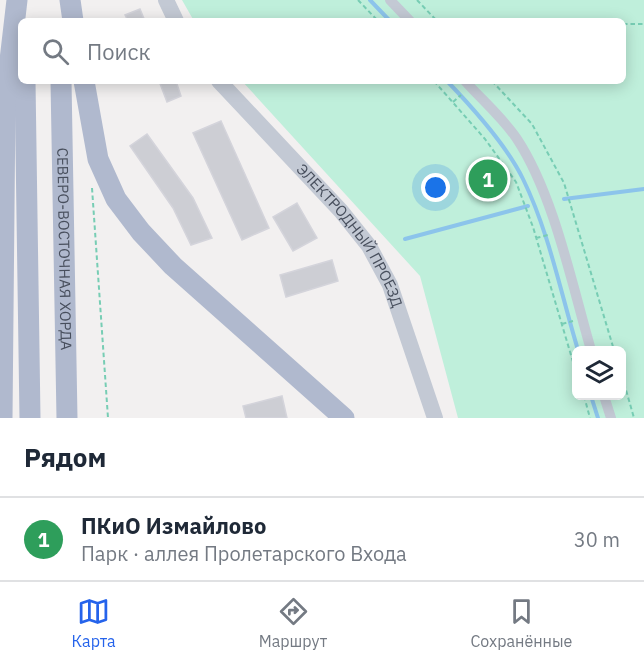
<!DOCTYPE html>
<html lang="ru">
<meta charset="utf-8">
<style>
:root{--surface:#fff;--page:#f6f6f7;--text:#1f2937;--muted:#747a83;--line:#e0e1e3;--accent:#2563eb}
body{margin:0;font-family:"IBM Plex Sans",sans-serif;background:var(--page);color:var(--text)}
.controls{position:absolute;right:18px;bottom:18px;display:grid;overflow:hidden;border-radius:9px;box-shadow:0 3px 15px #0003}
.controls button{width:54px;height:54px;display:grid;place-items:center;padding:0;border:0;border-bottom:2px solid var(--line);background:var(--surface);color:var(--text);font:30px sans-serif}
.you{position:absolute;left:436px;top:188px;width:21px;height:21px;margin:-15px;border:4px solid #fff;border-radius:50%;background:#1a73e8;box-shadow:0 0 0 9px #1a73e833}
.badge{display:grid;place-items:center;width:39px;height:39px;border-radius:50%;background:var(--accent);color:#fff;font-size:20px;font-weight:700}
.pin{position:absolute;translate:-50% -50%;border:3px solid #fff;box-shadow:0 2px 6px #0006}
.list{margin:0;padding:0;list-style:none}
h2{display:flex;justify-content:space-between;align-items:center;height:78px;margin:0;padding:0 24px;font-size:26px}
h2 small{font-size:20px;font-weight:400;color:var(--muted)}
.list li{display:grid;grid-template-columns:39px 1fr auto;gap:18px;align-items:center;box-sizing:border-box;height:84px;padding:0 24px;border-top:2px solid var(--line)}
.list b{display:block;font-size:22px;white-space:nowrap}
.list p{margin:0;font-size:20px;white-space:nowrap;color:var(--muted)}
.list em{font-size:20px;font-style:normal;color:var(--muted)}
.icon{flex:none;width:33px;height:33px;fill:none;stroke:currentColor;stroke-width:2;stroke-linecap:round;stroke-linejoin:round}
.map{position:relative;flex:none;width:644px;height:418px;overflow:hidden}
.search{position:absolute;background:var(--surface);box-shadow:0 3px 15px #0003;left:18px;right:18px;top:18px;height:66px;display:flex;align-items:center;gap:15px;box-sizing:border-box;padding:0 21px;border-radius:9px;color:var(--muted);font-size:22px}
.sheet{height:162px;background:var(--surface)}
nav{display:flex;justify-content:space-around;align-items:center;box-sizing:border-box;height:84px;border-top:2px solid var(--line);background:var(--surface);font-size:16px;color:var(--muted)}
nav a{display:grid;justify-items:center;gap:3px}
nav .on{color:var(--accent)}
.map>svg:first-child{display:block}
</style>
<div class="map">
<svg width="644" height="418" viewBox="0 0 644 418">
<rect width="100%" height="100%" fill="#f2f0f0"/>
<path fill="#bfefdb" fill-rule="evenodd" d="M182 0H644V418H458L420 276 242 81H623V21H194ZM576 350H622V396H576Z"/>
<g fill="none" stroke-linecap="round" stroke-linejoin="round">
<path stroke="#8cc4eb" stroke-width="4" d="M370 0 390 21
M447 81C472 107 508 148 523 179 549 232 561 294 578 350
M564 199 644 189
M405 239 528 206
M591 396 598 418"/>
</g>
<path fill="#cdced4" stroke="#d4d4db" stroke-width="1.5" d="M140 9 145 21H128L125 15Z
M159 81H176L181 96 167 102Z
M221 121 269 228 242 240 193 133Z
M147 134 193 198 212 238 191 245 173 208 130 146Z
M297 203 317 238 293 251 273 217Z
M332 260 338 281 286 297 280 275Z
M282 396 287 418H246L243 406Z"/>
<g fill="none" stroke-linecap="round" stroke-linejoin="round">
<path stroke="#77cdb4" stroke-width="2" stroke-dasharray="4.5 3" stroke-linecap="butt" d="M358 0 378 21
M417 0 437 21
M623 24H644
M434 81 485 139 516 182 533 227 576 372
M492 81 532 124 564 183 614 350
M453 102 461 95
M92 188 108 418
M536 238 548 235
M562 324 573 321
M622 376 634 418
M584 396 590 418"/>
<path stroke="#c3c9d4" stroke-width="10" d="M390 0 410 21
M465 81C482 100 503 118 517 139 554 195 572 285 591 350
M604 396 611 418"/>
<g stroke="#c3c9d4" stroke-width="16">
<path d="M166 0 176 21"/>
<path id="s1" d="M219 81 341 211 369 246 390 285 435 418"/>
</g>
<g stroke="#b0b9ce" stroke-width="21">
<path d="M70 0 73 21"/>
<path d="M25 81 30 418"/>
<path id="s2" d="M61 81 67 418"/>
<path d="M84 81 98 159 116 199 141 232 173 266 344 418"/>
<path d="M2 418 5 103 17 0"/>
</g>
</g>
<g text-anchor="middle" stroke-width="4.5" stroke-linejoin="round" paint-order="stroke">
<g font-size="15" fill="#484f5d" stroke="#fff">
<text dy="5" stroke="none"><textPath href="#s1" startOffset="204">ЭЛЕКТРОДНЫЙ ПРОЕЗД</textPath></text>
<text dy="5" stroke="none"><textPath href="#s2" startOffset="168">СЕВЕРО-ВОСТОЧНАЯ ХОРДА</textPath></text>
</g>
</g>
</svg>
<div class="controls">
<button><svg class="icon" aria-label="layers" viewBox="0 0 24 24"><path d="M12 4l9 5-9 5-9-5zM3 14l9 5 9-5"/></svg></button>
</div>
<div class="you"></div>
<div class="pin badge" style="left:488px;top:179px;background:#2e9e5b">1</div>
<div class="search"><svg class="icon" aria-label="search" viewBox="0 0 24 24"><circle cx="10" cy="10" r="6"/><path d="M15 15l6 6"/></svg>Поиск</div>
</div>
<section class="sheet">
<h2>Рядом<small></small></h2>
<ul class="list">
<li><span class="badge" style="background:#2e9e5b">1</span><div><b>ПКиО Измайлово</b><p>Парк · аллея Пролетарского Входа</p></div><em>30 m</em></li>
</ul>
</section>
<nav>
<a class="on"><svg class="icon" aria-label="map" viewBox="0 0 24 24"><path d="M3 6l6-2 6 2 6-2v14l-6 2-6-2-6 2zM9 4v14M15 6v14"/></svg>Карта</a>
<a><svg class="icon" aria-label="directions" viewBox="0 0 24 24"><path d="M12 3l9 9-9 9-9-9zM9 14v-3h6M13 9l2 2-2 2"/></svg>Маршрут</a>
<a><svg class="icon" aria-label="saved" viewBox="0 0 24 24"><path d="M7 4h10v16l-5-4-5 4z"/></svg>Сохранённые</a>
</nav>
